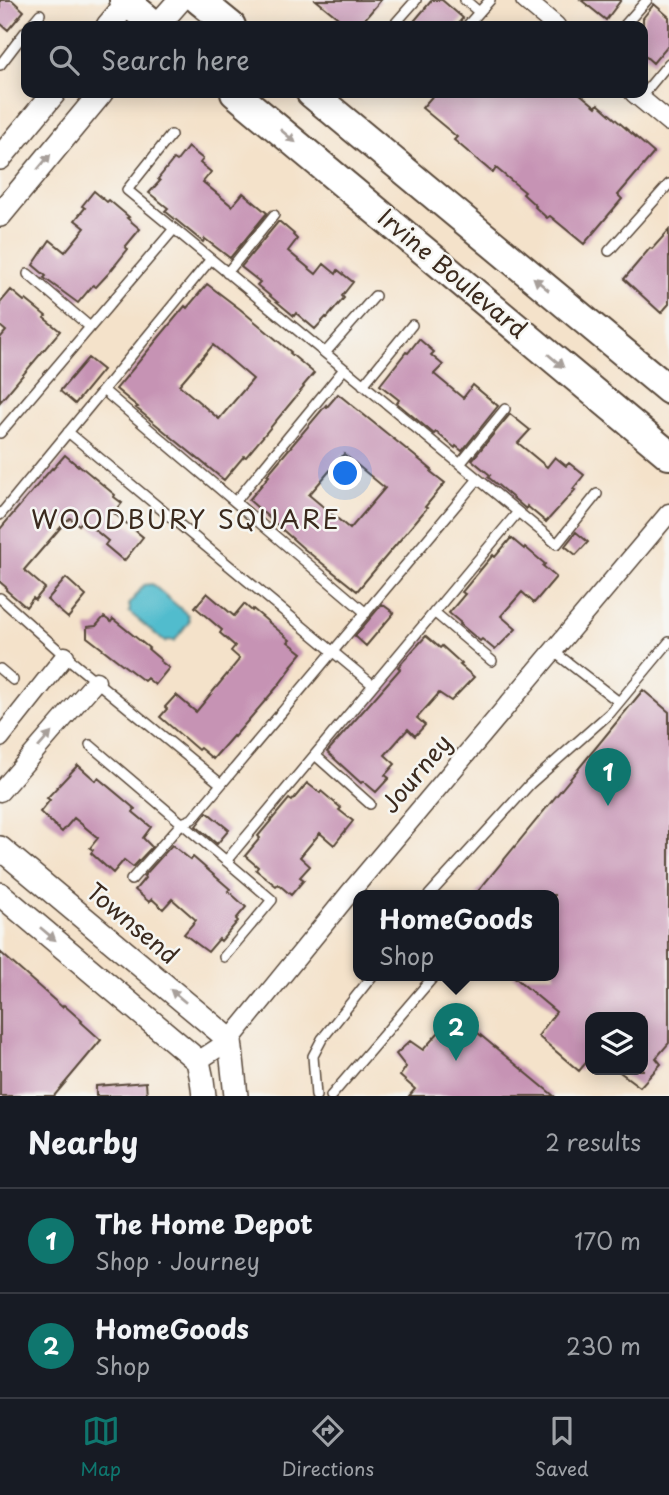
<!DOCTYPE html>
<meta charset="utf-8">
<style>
:root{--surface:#171b24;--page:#20242c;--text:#f1f3f6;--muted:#9ea1a6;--line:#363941;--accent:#0f766e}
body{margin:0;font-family:"Playpen Sans",sans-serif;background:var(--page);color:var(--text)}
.controls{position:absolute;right:21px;bottom:21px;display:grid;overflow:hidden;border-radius:14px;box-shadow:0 4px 18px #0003}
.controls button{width:63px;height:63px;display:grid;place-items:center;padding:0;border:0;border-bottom:2px solid var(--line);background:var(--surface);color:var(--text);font:35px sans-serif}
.you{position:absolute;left:346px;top:474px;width:24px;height:24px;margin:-18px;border:5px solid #fff;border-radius:50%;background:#1a73e8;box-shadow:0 0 0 10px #1a73e833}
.badge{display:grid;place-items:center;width:46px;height:46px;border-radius:50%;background:var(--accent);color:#fff;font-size:23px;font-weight:700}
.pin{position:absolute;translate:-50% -58px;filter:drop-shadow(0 2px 4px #0008)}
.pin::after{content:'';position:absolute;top:37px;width:24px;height:21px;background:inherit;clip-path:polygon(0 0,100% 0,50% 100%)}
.popup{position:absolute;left:353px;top:890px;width:206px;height:91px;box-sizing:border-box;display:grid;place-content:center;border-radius:14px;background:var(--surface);filter:drop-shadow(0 2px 5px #0005);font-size:23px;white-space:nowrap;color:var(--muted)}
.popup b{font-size:26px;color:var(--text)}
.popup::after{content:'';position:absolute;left:50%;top:100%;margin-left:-14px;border:14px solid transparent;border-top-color:var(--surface)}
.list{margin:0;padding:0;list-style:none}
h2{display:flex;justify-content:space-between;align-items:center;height:91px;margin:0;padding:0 28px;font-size:30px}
h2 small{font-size:23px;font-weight:400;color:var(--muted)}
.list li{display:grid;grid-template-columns:46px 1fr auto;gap:21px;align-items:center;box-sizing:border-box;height:105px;padding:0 28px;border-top:2px solid var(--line)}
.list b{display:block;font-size:26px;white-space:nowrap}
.list p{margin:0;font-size:23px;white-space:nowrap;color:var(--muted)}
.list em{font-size:23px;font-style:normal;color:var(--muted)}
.icon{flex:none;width:38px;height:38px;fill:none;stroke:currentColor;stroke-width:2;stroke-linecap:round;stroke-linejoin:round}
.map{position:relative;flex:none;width:669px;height:1096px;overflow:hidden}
.search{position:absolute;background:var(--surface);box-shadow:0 4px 18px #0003;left:21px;right:21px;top:21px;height:77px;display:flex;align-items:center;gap:18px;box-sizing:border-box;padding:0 24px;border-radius:14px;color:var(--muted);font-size:26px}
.sheet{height:301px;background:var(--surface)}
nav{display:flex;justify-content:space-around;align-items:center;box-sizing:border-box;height:98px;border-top:2px solid var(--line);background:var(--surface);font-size:19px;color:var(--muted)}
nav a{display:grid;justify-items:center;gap:4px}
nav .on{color:var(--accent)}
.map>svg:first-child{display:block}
</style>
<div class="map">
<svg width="669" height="1096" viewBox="0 0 669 1096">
<rect width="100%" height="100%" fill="#f6f6f2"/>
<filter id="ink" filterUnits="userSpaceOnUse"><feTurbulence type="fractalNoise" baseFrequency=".0143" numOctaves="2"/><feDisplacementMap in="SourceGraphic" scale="14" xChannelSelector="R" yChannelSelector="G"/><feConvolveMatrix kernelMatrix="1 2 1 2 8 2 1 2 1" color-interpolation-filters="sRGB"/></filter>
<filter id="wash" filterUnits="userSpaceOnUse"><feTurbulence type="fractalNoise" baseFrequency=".00686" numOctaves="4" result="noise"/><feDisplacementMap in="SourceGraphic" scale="28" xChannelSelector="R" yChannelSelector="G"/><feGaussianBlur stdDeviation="1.57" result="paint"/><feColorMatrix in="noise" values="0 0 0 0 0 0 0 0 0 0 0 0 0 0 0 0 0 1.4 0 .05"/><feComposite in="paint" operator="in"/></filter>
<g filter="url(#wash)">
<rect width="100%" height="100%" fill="#f4e2ca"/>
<path fill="#51bccd" stroke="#467376" stroke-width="2" d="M152 584 188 615 189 622 174 641 169 640 165 642 129 612 130 609 129 605 144 585Z"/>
<g id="blocks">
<path fill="#c693b4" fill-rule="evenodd" d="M0 0H12L24 11 8 30 0 23Z
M316 0H381L359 26H348Z
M432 0H442L463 18 456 26H410Z
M581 0H621L606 20Z
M654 4 669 17V44L653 63 643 54V18Z
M435 93H579L596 107 598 104 654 153 618 195 622 199 584 244 550 216 547 218 535 207 536 206 523 194 525 192 496 168 493 173 454 140 457 137 422 108Z
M188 147 203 159 200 163 211 172 203 182 232 206 243 193 267 213 230 258 205 239 203 242 165 211 168 208 149 193 160 181 158 179 174 159 177 161Z
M94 191 107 202 109 200 129 217 127 218 140 229 125 247 128 249 108 274 96 287 93 285 78 303 44 278 46 276 33 265 50 240 65 252 85 228 75 220 85 208 82 206Z
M278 222H280L294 234 293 235 297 239 288 251 316 274 324 264 336 274 338 270 353 282 342 296 344 298 327 318 326 317 315 329 296 313 294 316 276 301 257 285 260 282 241 267Z
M669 230V304L661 313 624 279 650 248 652 249Z
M207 284 240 309 291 352 290 353 314 373 303 386 304 387 246 457 244 456 224 480 136 408 138 407 116 389 185 306 187 308ZM213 345 253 379 219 419 179 385Z
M11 290 24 301 26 300 46 316 44 318 60 331 0 402V338L6 331 0 326V303Z
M419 339 434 352 431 355 443 365 434 374 463 398 473 385 498 406 462 451 456 446 455 448 436 432 434 434 397 403 399 400 380 385 406 352 408 353Z
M88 358 103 370 75 404 60 391Z
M338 394 426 465 432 470 431 472 445 483 425 507 427 508 357 591 303 548 249 500 269 476 267 475 326 405 327 407ZM344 454 385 488 350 529 309 495Z
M510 414 530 430 518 443 547 467 555 457 566 466 569 463 584 475 573 489 575 490 546 522 527 506 526 509 512 497 488 477 490 475 472 460Z
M65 455 78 466 79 465 115 495 114 497 122 503 114 513 143 537 124 561 105 545 108 541 83 520 79 525 70 518 68 520H67L24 570 45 588 35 600 33 598 26 607 6 590 7 588 0 582V529L52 468 53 469Z
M576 532 588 542 576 555 565 546Z
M511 538 524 549 525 547 545 564 543 566 556 577 534 603 522 592 501 616 516 629 495 650 482 639 480 641 460 624 461 623 449 613 465 594 462 592 482 568 493 555 495 557Z
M66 578 86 596 68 618 47 600Z
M207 593 234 616 244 604 252 611 253 609 290 640 288 642 302 653 291 666 292 667 277 687 234 737 233 736 213 759 200 748 198 750 160 717 167 709 165 707 176 695 196 712 238 661 239 658 231 651 235 646 220 633 222 630 195 607Z
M382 604 394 613 366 646 355 636Z
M104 617 111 622 113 619 123 627 149 648 148 649 161 660 160 661 169 668 155 685 147 678 144 681 87 637V627L96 626Z
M426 636 440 648 442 646 462 664 460 665 474 677 451 701 439 693 417 718 425 725 415 736 408 729 385 755 395 764 385 775 389 778 376 792 363 781 361 783 327 752 400 669 398 667Z
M643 690 669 712V1043L656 1058 661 1064 640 1087 617 1070H643V1017H590V1058L579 1071 538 1036 556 1012 512 975H554V895H475Z
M78 765 96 781 98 778 122 798 135 809 133 812 151 827 143 838 152 847 133 867 124 860 113 873 91 853 93 850 90 848 98 838 74 818 62 832 40 812 50 800 47 798Z
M307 783 320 793 321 791 341 808 339 810 353 821 334 845 320 833 300 857 310 866 300 877 304 880 291 895 278 884 276 886 256 870 258 867 245 856 260 838 258 836 289 799 292 801Z
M207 812 229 830 217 844 196 826Z
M172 845 191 860 193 857 230 889 228 891 246 907 236 919 238 921 221 941 219 939 208 952 184 934 196 920 172 899 163 909 152 899 149 902 135 890 145 878 144 876Z
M0 952 62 1007 64 1005 82 1021 81 1022 101 1040 54 1096H0Z
M455 1014 554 1096H409L415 1089 400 1076 406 1067 396 1054 410 1041 423 1050Z
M146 1082 147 1096H96V1086Z"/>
</g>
</g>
<g filter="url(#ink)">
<use href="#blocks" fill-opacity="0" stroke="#574638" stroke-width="2"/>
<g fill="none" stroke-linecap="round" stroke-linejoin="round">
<g stroke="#574638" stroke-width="12">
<path id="service" d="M465 0 479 12
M30 26 40 14
M393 26 416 0
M467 26 490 0
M624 26 647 0
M0 65 26 31
M640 98 669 63
M171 135 127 190 557 544 597 494
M609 251 669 184
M227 273 274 215
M28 274 90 327
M325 353 375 296
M363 385 412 325
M103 390 366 613
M68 432 373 685
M0 433 174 229
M460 464 505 409
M235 502 344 369
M0 515 211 259
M0 598 65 656 221 784
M434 612 492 661
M553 651 619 702
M0 669 13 680
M90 745 272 900 224 957
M315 755 370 804
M226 861 518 512
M131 880 182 823 192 819 478 479
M429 895 530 784 610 713 669 642
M316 1096 313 1056 322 1039 373 975
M331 1096 435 975"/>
</g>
<g stroke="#574638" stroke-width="21">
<path id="minor" d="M525 0 556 26
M634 93 669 122
M0 738 65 656
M0 792 96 681
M198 1061 230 1040 352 890 669 513"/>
</g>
<g stroke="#574638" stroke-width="26">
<path id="tertiary" d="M108 26 130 0
M157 26 180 0
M0 158 54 93
M0 215 101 93
M0 848 230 1040 236 1096
M0 894 198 1061 202 1080 204 1096"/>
</g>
<g stroke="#574638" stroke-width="32">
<path id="primary" d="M124 0 156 26
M199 0 231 26
M235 93 669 455
M311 93 669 390"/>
</g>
<use href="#service" stroke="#fff" stroke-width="9"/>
<use href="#minor" stroke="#fff" stroke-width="18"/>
<use href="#tertiary" stroke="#fff" stroke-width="23"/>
<use href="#primary" stroke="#fff" stroke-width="28"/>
</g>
<defs><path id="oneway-solid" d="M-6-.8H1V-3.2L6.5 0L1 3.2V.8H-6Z" transform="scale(1.75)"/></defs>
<g fill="#a79f9a">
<use href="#oneway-solid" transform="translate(288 136) rotate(40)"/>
<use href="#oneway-solid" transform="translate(44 162) rotate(-50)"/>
<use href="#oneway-solid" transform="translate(541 284) rotate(-140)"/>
<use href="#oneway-solid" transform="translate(556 361) rotate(40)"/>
<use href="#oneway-solid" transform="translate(45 740) rotate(-49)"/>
<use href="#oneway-solid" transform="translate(48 934) rotate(40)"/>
<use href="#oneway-solid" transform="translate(178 996) rotate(-140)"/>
</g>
</g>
<g text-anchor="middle" stroke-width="5" stroke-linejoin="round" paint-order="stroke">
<g font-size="24" fill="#3b2a1e" stroke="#f6f6f2">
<text transform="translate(452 274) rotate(40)" y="8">Irvine Boulevard</text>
<text transform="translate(417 774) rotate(-50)" y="8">Journey</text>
<text transform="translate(132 924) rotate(40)" y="8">Townsend</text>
</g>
<g font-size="26" letter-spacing="2" fill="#3b2a1e" stroke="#f6f6f2">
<text x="186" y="529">WOODBURY SQUARE</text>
</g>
</g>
</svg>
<div class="controls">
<button><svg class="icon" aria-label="layers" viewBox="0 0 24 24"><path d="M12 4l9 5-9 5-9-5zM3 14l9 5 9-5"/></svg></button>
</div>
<div class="you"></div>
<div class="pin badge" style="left:608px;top:806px">1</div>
<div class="pin badge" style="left:456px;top:1061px">2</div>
<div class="popup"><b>HomeGoods</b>Shop</div>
<div class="search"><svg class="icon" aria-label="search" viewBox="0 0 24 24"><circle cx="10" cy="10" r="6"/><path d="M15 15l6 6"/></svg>Search here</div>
</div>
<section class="sheet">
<h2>Nearby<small>2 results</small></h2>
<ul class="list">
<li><span class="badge">1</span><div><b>The Home Depot</b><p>Shop · Journey</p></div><em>170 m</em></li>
<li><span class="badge">2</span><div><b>HomeGoods</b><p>Shop</p></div><em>230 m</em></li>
</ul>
</section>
<nav>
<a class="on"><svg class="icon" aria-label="map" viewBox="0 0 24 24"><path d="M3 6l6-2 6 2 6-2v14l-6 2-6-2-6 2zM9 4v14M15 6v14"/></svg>Map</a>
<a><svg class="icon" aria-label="directions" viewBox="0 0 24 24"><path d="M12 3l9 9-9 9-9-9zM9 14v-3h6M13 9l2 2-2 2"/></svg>Directions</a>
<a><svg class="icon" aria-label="saved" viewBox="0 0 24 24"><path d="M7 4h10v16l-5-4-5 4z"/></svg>Saved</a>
</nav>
